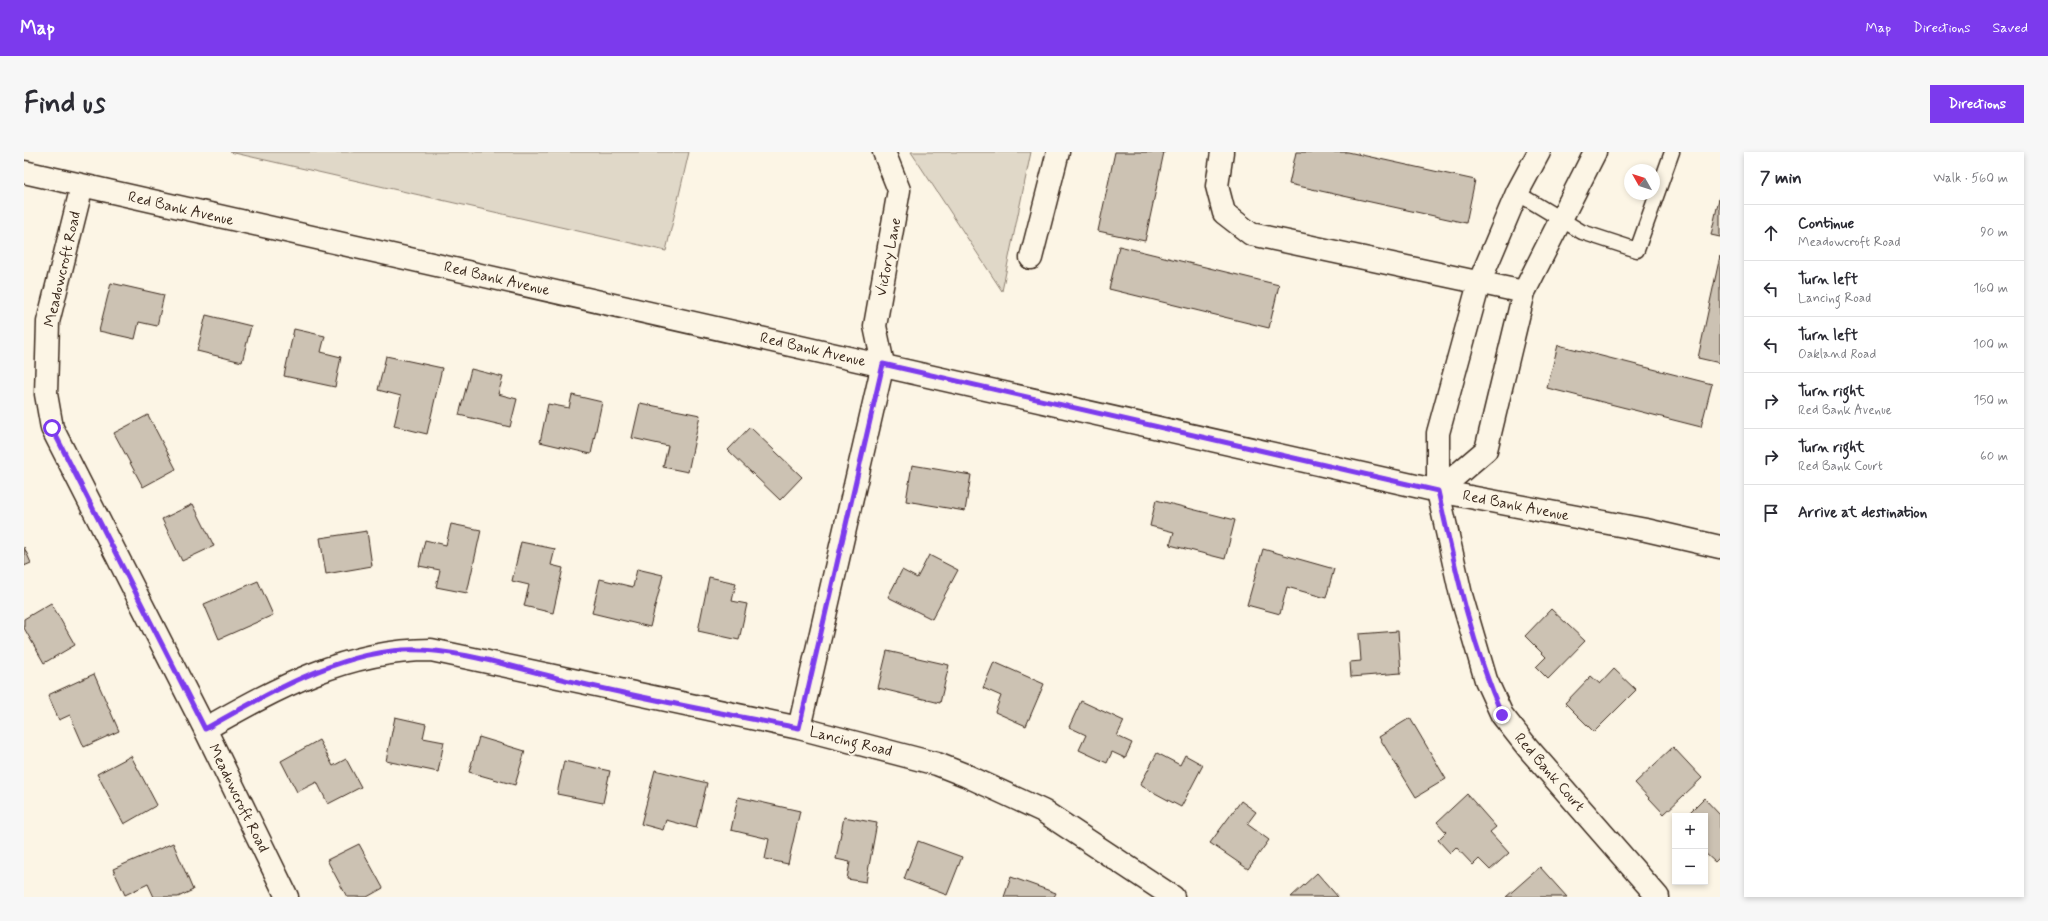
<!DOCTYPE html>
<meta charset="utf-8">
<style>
:root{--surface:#fff;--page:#f7f7f7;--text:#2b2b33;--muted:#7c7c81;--line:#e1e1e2;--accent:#7c3aed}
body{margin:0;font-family:Mynerve,sans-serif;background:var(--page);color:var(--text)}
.controls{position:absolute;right:12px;bottom:12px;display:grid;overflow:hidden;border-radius:0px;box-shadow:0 2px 6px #0003}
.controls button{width:36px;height:36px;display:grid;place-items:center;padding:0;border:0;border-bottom:1px solid var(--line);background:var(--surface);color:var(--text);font:20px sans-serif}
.compass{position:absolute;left:1600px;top:12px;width:36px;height:36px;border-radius:50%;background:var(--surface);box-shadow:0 2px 6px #0003;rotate:309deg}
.stop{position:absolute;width:12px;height:12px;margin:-9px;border:3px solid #7c3aed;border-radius:50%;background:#fff}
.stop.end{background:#7c3aed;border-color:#fff;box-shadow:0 1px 4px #0008}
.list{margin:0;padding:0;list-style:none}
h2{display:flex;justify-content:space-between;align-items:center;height:52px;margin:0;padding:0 16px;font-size:17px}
h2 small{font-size:13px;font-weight:400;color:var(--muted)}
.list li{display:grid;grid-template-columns:26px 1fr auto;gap:12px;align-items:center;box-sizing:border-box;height:56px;padding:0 16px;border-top:1px solid var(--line)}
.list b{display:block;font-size:15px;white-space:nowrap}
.list p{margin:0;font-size:13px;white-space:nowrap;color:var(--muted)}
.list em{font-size:13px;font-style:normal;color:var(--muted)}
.icon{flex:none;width:22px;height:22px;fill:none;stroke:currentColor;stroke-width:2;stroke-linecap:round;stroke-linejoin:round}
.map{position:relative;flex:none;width:1696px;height:745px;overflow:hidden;border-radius:0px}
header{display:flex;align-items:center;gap:24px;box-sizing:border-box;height:56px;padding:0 20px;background:var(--accent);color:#fff}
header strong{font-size:19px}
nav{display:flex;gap:22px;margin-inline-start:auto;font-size:14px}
.intro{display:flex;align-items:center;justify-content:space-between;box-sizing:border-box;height:96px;padding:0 24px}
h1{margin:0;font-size:28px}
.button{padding:10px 18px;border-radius:0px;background:var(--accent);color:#fff;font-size:14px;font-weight:700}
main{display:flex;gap:24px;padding:0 24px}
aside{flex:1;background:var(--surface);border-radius:0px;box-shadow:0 2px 6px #0003}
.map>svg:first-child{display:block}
</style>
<header>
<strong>Map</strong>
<nav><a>Map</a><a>Directions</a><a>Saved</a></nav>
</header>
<div class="intro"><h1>Find us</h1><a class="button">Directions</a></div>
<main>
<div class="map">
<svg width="1696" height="745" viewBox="0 0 1696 745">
<rect width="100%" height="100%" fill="#fcf5e5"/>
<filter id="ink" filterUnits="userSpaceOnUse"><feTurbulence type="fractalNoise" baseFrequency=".025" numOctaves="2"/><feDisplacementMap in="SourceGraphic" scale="8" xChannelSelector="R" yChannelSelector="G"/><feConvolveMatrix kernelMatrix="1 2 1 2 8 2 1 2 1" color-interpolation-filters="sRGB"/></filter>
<g filter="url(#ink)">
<path fill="#e0d8c8" stroke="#8e8173" d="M206 0H665L642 99Z
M887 0H1007L978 139Z"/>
<path fill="#ccc2b3" stroke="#3b2a1e" d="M1091 0H1140L1121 89 1074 79Z
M1272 0H1324L1451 28 1442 71 1265 32Z
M1696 42V85L1687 83Z
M1095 94 1255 133 1245 176 1085 137Z
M1696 104V211L1674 206Z
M87 131 140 143 133 174 115 170 111 187 75 179Z
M182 163 227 174 218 210 173 199Z
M270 177 301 184 297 200 317 205 311 235 260 224Z
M1534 193 1688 232 1677 275 1523 236Z
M362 204 418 216 403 282 370 274 377 244 354 238Z
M447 217 479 225 474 242 493 247 486 275 435 263Z
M548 243 578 250 567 302 516 290 524 252 545 256Z
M616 251 676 263 664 320 639 315 644 294 608 286Z
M124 263 152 317 119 335 90 281Z
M726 275 778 325 756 348 704 298Z
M888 313 947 323 941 359 882 349Z
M1132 348 1211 368 1201 407 1146 393 1150 380 1126 374Z
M169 352 190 394 158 409 138 367Z
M427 372 457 378 443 441 412 435 416 418 395 414 401 388 422 393Z
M343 379 348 414 302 422 296 386Z
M497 390 531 397 527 413 539 416 529 461 500 454 505 433 488 429Z
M0 395 7 411 0 414Z
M1239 397 1310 417 1302 446 1263 435 1256 462 1223 453Z
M905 403 934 418 908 467 864 445 878 418 893 426Z
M613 417 639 423 626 475 568 461 576 427 609 435Z
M685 425 712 431 708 449 723 452 715 488 674 479Z
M234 429 249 463 195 487 180 452Z
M27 451 51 493 20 511 0 476V467Z
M1527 457 1561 489 1524 527 1512 515 1522 505 1501 484Z
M1374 479 1377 521 1327 525 1326 510 1337 509 1335 482Z
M863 499 925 513 916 551 854 536Z
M970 510 1020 532 1002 574 971 560 977 544 959 536Z
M1590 517 1612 538 1570 580 1541 551 1567 524 1576 532Z
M70 522 95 579 60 595 46 563 35 568 24 543Z
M1057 549 1100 569 1093 584 1108 591 1101 606 1088 600 1083 611 1055 598 1062 583 1045 575Z
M371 565 402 572 399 586 420 590 414 620 362 609Z
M1386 566 1422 627 1392 645 1355 585Z
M455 585 501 599 491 633 445 620Z
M295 588 309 614 322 607 337 635 304 652 293 630 273 640 257 609Z
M1649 595 1678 626 1640 662 1611 631Z
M1133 601 1156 613 1161 603 1179 613 1157 655 1116 633Z
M107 604 133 653 100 672 73 622Z
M540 609 586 619 579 651 533 642Z
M631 618 683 631 672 676 642 668 639 678 617 672Z
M1443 642 1472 675 1466 680 1485 701 1466 718 1455 707 1449 713 1432 695 1426 701 1414 688 1422 680 1413 670Z
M714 645 776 659 764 712 741 707 745 687 707 678Z
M1680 646 1696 663V705L1691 710 1681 701V664H1662Z
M1217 649 1232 660 1223 672 1245 688 1224 717 1186 691Z
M820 665 853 671 842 730 823 727 826 710 812 707Z
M894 689 938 705 923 743 880 727Z
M149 691 169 738 154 745H130L124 732 101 743 89 717Z
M335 692 359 736 343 745H323L303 708Z
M1516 715 1543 745H1482Z
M1293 721 1314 745H1267Z
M987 725 1032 741 1030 745H980Z"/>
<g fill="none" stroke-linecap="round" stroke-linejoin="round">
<g stroke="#3b2a1e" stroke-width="17">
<path id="lane" d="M1493 41 1558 80 1613 98 1648 0"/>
</g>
<g stroke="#3b2a1e" stroke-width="25">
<path id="street" d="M1198 0 1193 34 1200 61 1227 82 1500 140
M1515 0 1493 41 1455 131 1414 281V339L1437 443 1462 528 1478 563 1504 596 1634 745
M58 34 24 170 22 242 28 276 181 577 263 745
M1007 106 1034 0
M1414 339 1462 298 1500 140 1571 0
M775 576 859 212 851 174 875 38 860 0
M181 577C253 536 322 498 407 498L775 576 913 612 941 623 1019 659 1149 745"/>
</g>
<g stroke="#3b2a1e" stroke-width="25">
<path id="secondary" d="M0 20 1414 339 1622 378 1696 395"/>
</g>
<use href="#lane" stroke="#fcf5e5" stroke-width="14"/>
<use href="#street" stroke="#fcf5e5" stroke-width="22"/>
<use href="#secondary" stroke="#fcf5e5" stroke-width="22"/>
</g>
</g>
<g fill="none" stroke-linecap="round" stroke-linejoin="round" filter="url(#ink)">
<path stroke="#7c3aed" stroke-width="5" d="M28 276 181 577C239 544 311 502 379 498 431 495 498 518 550 530 624 547 700 562 775 576L859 212 1414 339C1431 415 1447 491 1478 563"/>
</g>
<g text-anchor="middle" stroke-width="3.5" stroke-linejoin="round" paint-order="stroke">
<g font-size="15" fill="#3b2a1e" stroke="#fcf5e5">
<text transform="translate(157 56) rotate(13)" y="5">Red Bank Avenue</text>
<text transform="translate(864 105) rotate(-79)" y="5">Victory Lane</text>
<text transform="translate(38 117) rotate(-77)" y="5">Meadowcroft Road</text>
<text transform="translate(473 126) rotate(13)" y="5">Red Bank Avenue</text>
<text transform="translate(789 197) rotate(13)" y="5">Red Bank Avenue</text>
<text transform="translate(1492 353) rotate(11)" y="5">Red Bank Avenue</text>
<text transform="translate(827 589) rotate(14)" y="5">Lancing Road</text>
<text transform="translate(1526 620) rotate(49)" y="5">Red Bank Court</text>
<text transform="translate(215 646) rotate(64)" y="5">Meadowcroft Road</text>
</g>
</g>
</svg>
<div class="controls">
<button>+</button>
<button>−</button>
</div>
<svg class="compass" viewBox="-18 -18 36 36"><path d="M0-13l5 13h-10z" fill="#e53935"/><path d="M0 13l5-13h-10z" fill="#7c7c81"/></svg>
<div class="stop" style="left:28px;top:276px"></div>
<div class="stop end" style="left:1478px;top:563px"></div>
</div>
<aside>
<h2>7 min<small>Walk · 560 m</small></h2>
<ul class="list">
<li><svg class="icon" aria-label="ahead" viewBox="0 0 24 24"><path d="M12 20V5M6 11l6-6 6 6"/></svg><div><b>Continue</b><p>Meadowcroft Road</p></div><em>90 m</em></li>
<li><svg class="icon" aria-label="left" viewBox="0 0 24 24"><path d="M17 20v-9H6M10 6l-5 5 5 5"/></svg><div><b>Turn left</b><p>Lancing Road</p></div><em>160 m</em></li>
<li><svg class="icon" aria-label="left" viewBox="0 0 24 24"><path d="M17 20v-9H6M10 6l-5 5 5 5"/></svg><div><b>Turn left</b><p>Oakland Road</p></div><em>100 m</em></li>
<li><svg class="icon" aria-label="right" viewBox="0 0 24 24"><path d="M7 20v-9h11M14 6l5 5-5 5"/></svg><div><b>Turn right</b><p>Red Bank Avenue</p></div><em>150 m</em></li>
<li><svg class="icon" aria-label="right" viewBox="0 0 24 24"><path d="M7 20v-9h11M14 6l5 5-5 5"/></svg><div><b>Turn right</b><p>Red Bank Court</p></div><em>60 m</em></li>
<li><svg class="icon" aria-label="arrive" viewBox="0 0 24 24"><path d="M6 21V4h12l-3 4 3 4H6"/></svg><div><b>Arrive at destination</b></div></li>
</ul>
</aside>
</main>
